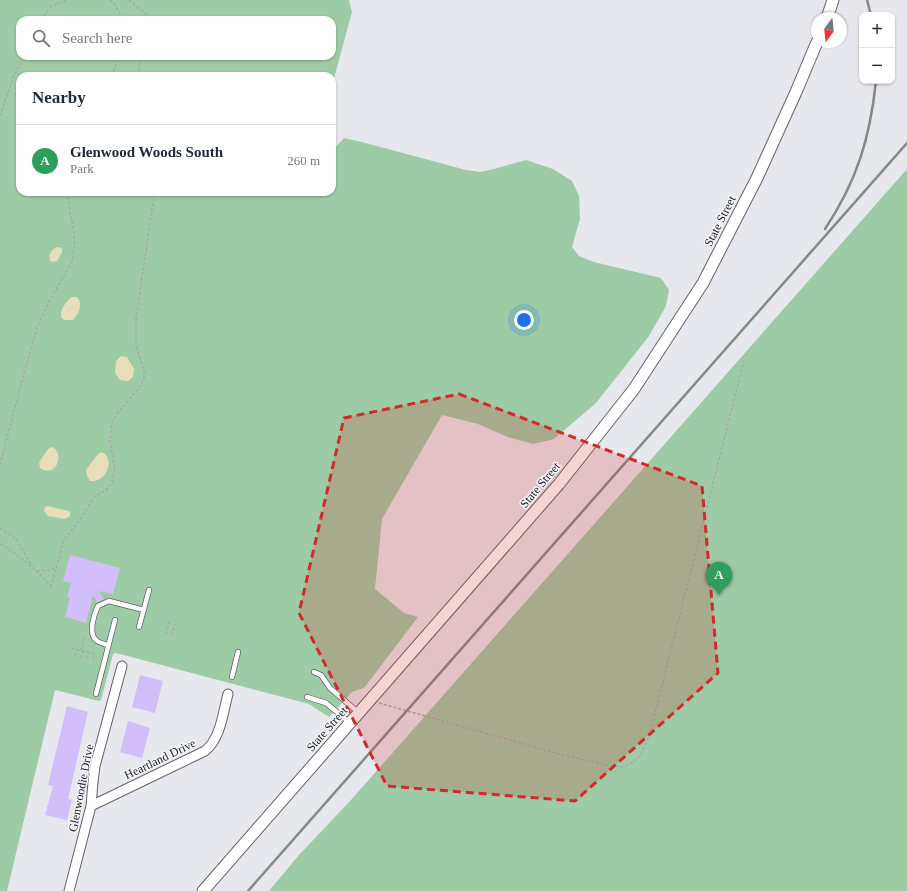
<!DOCTYPE html>
<meta charset="utf-8">
<style>
:root{--surface:#fff;--page:#f6f6f7;--text:#1f2937;--muted:#747a83;--line:#e0e1e3;--accent:#5f4fc7}
body{margin:0;font-family:"Times New Roman",serif;background:var(--page);color:var(--text)}
.controls{position:absolute;right:12px;top:12px;display:grid;overflow:hidden;border-radius:8px;box-shadow:0 1px 3px #0004}
.controls button{width:36px;height:36px;display:grid;place-items:center;padding:0;border:0;border-bottom:1px solid var(--line);background:var(--surface);color:var(--text);font:20px sans-serif}
.compass{position:absolute;left:811px;top:12px;width:36px;height:36px;border-radius:50%;background:var(--surface);box-shadow:0 1px 3px #0004;rotate:195deg}
.you{position:absolute;left:524px;top:320px;width:14px;height:14px;margin:-10px;border:3px solid #fff;border-radius:50%;background:#1a73e8;box-shadow:0 0 0 6px #1a73e833}
.badge{display:grid;place-items:center;width:26px;height:26px;border-radius:50%;background:var(--accent);color:#fff;font-size:13px;font-weight:700}
.pin{position:absolute;translate:-50% -33px;filter:drop-shadow(0 1px 2px #0008)}
.pin::after{content:'';position:absolute;top:21px;width:14px;height:12px;background:inherit;clip-path:polygon(0 0,100% 0,50% 100%)}
.list{margin:0;padding:0;list-style:none}
h2{display:flex;justify-content:space-between;align-items:center;height:52px;margin:0;padding:0 16px;font-size:17px}
h2 small{font-size:13px;font-weight:400;color:var(--muted)}
.list li{display:grid;grid-template-columns:26px 1fr auto;gap:12px;align-items:center;box-sizing:border-box;height:72px;padding:0 16px;border-top:1px solid var(--line)}
.list b{display:block;font-size:15px;white-space:nowrap}
.list p{margin:0;font-size:13px;white-space:nowrap;color:var(--muted)}
.list em{font-size:13px;font-style:normal;color:var(--muted)}
.icon{flex:none;width:22px;height:22px;fill:none;stroke:currentColor;stroke-width:2;stroke-linecap:round;stroke-linejoin:round}
.map{position:relative;flex:none;width:907px;height:891px;overflow:hidden}
.search{position:absolute;background:var(--surface);box-shadow:0 1px 3px #0004;left:16px;top:16px;width:320px;height:44px;display:flex;align-items:center;gap:10px;box-sizing:border-box;padding:0 14px;border-radius:12px;color:var(--muted);font-size:15px}
.panel{position:absolute;background:var(--surface);box-shadow:0 1px 3px #0004;left:16px;top:72px;width:320px;height:124px;border-radius:12px}
.map>svg:first-child{display:block}
</style>
<div class="map">
<svg width="907" height="891" viewBox="0 0 907 891">
<rect width="100%" height="100%" fill="#e6e8ed"/>
<path fill="#9dcba6" fill-rule="evenodd" d="M0 0H349L352 12 332 86V76H20V192H332V151L344 138 362 142 466 170 480 172 494 169 526 160 553 169 572 181 579 196 580 219 572 247 579 256 594 262 661 278 669 290 666 306 649 336 596 403 554 439 533 444 508 437 478 424 442 415 382 519 375 589 404 613 418 617 364 688 352 692 329 717 309 704 116 653 113 654 101 700 99 701 55 690 7 891H0ZM20 20H332V56H20Z
M907 169V891H269L299 855 351 800Z"/>
<path fill="#e8dfba" d="M57 247 62 248V252L57 261 52 262 50 260C48 255 52 249 57 247Z
M72 297H77C83 304 79 314 73 320H64L61 317C60 310 66 301 72 297Z
M121 356 127 357 134 369 133 377 128 381 120 380 115 373 116 361Z
M52 447C65 452 57 479 40 468L39 462 48 449Z
M102 452C116 460 106 483 90 481L87 476 86 470 98 454Z
M47 506 69 511 70 513V516L65 519 48 516 44 511 45 507Z"/>
<path fill="#d2befb" d="M70 555 120 568 113 594 99 591 104 599 97 602 93 595 86 623 65 617 70 598 67 597 71 583 63 581Z
M140 675 163 681 155 713 132 707Z
M67 706 88 712 68 799 72 800 67 820 45 815 53 786 48 785Z
M128 721 150 728 142 758 120 752Z"/>
<g fill="none" stroke-linecap="round" stroke-linejoin="round">
<g stroke="#616367" stroke-width="6">
<path id="service" d="M139 627 149 590
M108 645C105 644 99 643 96 640 88 633 94 614 98 606L109 601 144 610
M314 672 321 675 330 688 359 713
M232 677 238 652
M96 694 115 620
M307 697 326 703 350 723"/>
</g>
<g stroke="#616367" stroke-width="11">
<path id="minor" d="M91 806 205 751C221 738 223 712 228 694
M69 891 91 806 93 782 95 766 122 666"/>
</g>
<g stroke="#616367" stroke-width="13">
<path id="tertiary" d="M827 18 833 0
M203 891 559 484 634 389 703 283 757 178 796 92 817 42"/>
</g>
<path stroke="#a6a8ac" stroke-width="1.5" stroke-dasharray="3 2" stroke-linecap="butt" d="M110 0 115 5 124 20
M129 0 145 13 150 20
M41 20 51 6 68 0
M111 76 120 56
M138 76 141 56
M0 116 13 78 24 56
M0 465 25 369 38 325 49 302 72 262 75 240 68 198 69 192
M0 528 16 539 32 566
M0 544C22 557 35 568 51 587
M37 571 55 569
M51 587 64 540 82 517 93 498 107 489 112 482 115 468 110 442 112 423 117 414 140 387 144 378V371L136 345V319L152 209 156 192
M166 634 169 622
M172 635 175 624
M72 648 95 654 93 661
M81 650 85 635
M75 656 77 649
M81 658 83 651
M87 659 89 653
M379 703 563 755 611 766 623 767 632 763 640 756 649 737 744 360"/>
<use href="#service" stroke="#fff" stroke-width="4.5"/>
<use href="#minor" stroke="#fff" stroke-width="9"/>
<use href="#tertiary" stroke="#fff" stroke-width="11"/>
<path stroke="#86888b" stroke-width="2.5" d="M867 0 871 15
M825 229C857 181 870 138 876 81
M248 891 907 143"/>
</g>
<path fill="#d62828" fill-opacity="0.2" stroke="#d62828" stroke-width="3" stroke-dasharray="8 5" stroke-linejoin="round" d="M459 394 702 486 718 673 575 801 387 786 299 613 344 418Z"/>
<g text-anchor="middle" stroke-width="3" stroke-linejoin="round" paint-order="stroke">
<g font-size="12" fill="#202123" stroke="#f3f5fb">
<text transform="translate(720 221) rotate(-63)" y="4">State Street</text>
<text transform="translate(540 485) rotate(-50)" y="4">State Street</text>
<text transform="translate(327 729) rotate(-49)" y="4">State Street</text>
<text transform="translate(160 759) rotate(-26)" y="4">Heartland Drive</text>
<text transform="translate(81 788) rotate(-79)" y="4">Glenwoodie Drive</text>
</g>
</g>
</svg>
<div class="controls">
<button>+</button>
<button>−</button>
</div>
<svg class="compass" viewBox="-18 -18 36 36"><path d="M0-13l5 13h-10z" fill="#e53935"/><path d="M0 13l5-13h-10z" fill="#747a83"/></svg>
<div class="you"></div>
<div class="pin badge" style="left:719px;top:595px;background:#2e9e5b">A</div>
<div class="search"><svg class="icon" aria-label="search" viewBox="0 0 24 24"><circle cx="10" cy="10" r="6"/><path d="M15 15l6 6"/></svg>Search here</div>
<section class="panel">
<h2>Nearby<small></small></h2>
<ul class="list">
<li><span class="badge" style="background:#2e9e5b">A</span><div><b>Glenwood Woods South</b><p>Park</p></div><em>260 m</em></li>
</ul>
</section>
</div>
